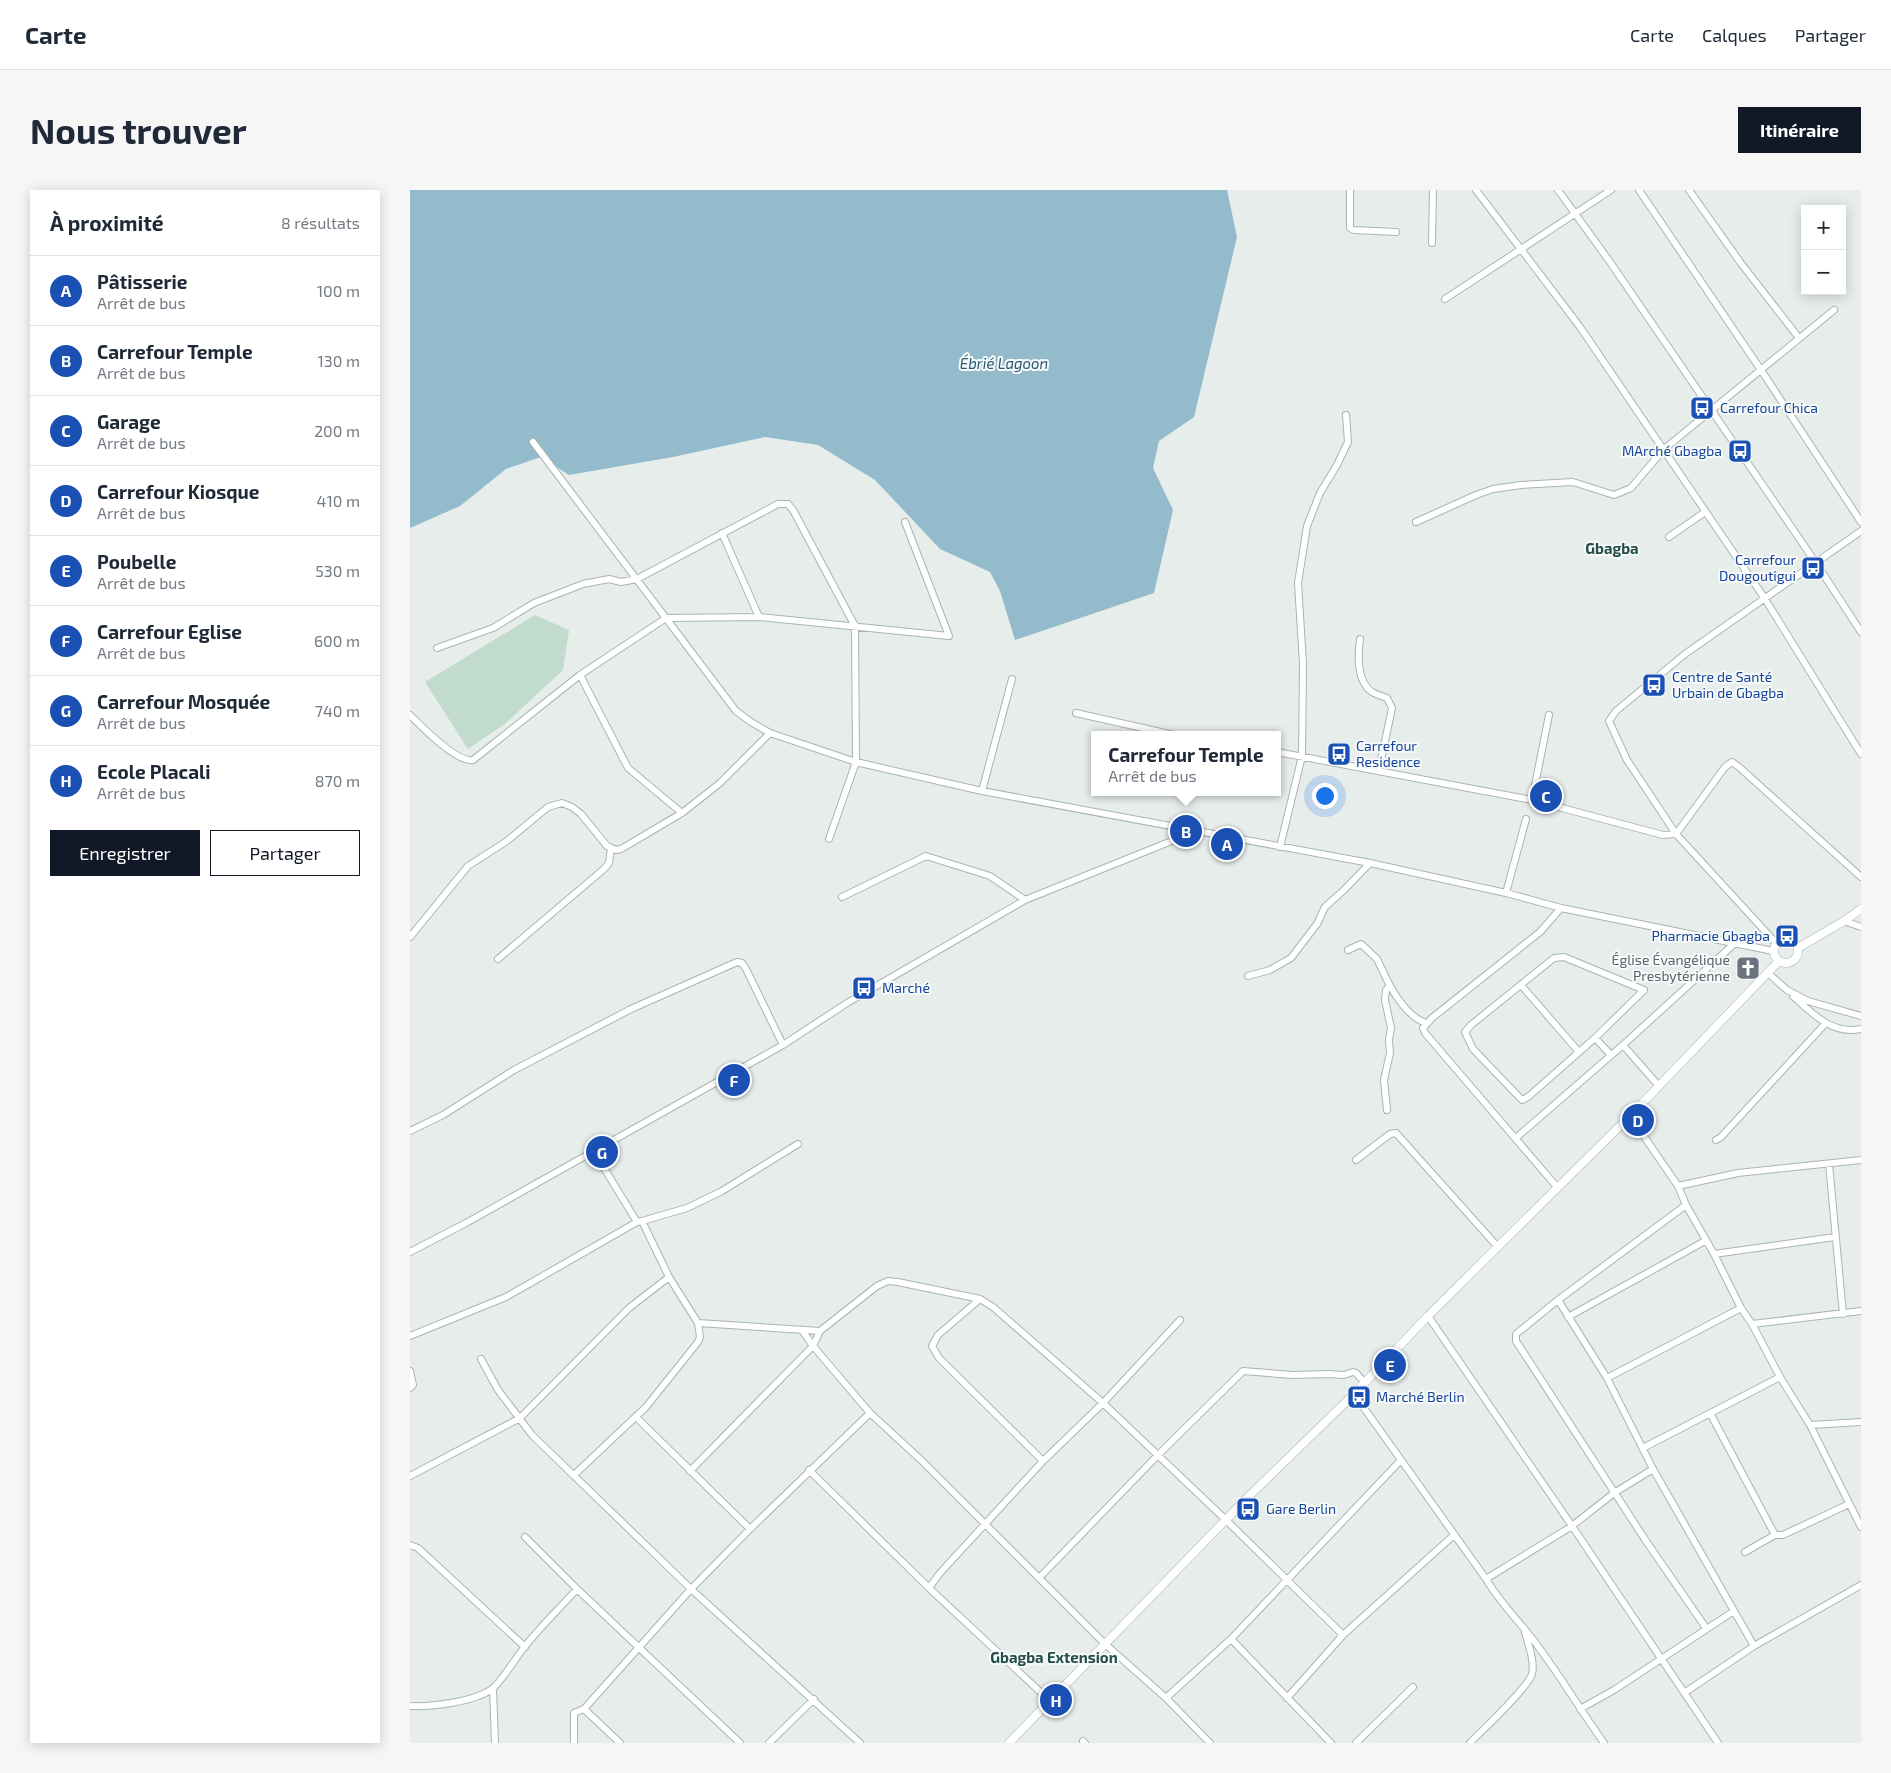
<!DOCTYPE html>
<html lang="fr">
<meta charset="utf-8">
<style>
:root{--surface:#fff;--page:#f6f6f7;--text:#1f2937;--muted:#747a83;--line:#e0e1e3;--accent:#111827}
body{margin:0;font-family:"Exo 2",sans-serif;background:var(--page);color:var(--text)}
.controls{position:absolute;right:15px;top:15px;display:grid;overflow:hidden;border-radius:0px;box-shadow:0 2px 12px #0003}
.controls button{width:45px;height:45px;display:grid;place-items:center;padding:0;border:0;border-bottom:1px solid var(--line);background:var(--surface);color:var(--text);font:25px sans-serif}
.you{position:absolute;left:914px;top:605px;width:18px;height:18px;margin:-12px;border:4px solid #fff;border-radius:50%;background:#1a73e8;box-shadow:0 0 0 8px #1a73e833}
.badge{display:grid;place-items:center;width:32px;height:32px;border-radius:50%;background:var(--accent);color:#fff;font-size:16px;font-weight:700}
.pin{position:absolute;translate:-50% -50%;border:2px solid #fff;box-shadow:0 1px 5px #0006}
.popup{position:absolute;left:681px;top:541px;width:190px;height:65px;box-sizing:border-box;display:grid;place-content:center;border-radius:0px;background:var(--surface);filter:drop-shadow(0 1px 4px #0005);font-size:16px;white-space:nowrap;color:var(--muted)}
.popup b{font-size:19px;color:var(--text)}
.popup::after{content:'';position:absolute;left:50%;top:100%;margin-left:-10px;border:10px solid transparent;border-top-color:var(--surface)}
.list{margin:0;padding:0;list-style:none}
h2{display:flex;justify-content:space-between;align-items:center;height:65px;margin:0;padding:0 20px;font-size:21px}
h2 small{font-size:16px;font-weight:400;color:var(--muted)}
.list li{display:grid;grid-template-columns:32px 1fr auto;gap:15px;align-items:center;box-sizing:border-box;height:70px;padding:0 20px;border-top:1px solid var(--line)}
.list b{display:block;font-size:19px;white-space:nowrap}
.list p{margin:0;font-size:16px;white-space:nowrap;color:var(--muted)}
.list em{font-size:16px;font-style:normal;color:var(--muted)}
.actions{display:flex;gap:10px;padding:15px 20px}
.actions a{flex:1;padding:11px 0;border:1px solid var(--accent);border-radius:0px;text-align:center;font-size:18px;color:var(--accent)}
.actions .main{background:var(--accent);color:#fff}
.map{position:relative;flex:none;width:1451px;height:1553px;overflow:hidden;border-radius:0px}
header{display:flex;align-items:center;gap:30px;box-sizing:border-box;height:70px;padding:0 25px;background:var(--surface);border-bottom:1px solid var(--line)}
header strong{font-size:24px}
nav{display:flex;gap:28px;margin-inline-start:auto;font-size:18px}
.intro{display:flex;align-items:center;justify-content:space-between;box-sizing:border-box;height:120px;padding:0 30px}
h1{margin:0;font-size:35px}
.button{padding:12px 22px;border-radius:0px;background:var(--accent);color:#fff;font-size:18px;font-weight:700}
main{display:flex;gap:30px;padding:0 30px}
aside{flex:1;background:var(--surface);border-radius:0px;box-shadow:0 2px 12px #0003}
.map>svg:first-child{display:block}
</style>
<header>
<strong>Carte</strong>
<nav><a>Carte</a><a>Calques</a><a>Partager</a></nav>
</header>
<div class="intro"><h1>Nous trouver</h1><a class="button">Itinéraire</a></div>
<main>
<aside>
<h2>À proximité<small>8 résultats</small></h2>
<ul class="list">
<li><span class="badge" style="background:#1a4fb4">A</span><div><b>Pâtisserie</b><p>Arrêt de bus</p></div><em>100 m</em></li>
<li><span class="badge" style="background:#1a4fb4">B</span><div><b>Carrefour Temple</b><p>Arrêt de bus</p></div><em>130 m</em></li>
<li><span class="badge" style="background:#1a4fb4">C</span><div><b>Garage</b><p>Arrêt de bus</p></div><em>200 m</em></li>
<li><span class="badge" style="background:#1a4fb4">D</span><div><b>Carrefour Kiosque</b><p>Arrêt de bus</p></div><em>410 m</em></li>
<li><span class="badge" style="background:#1a4fb4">E</span><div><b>Poubelle</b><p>Arrêt de bus</p></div><em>530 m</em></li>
<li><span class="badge" style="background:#1a4fb4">F</span><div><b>Carrefour Eglise</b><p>Arrêt de bus</p></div><em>600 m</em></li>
<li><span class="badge" style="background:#1a4fb4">G</span><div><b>Carrefour Mosquée</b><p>Arrêt de bus</p></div><em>740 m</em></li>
<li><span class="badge" style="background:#1a4fb4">H</span><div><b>Ecole Placali</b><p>Arrêt de bus</p></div><em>870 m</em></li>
</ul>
<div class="actions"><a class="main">Enregistrer</a><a>Partager</a></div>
</aside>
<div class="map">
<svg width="1451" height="1553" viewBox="0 0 1451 1553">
<rect width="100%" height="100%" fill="#e6edeb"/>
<path fill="#c1dccd" d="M125 425 159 440 153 480 96 533 58 559 15 492Z"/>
<path fill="#94bbcc" d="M0 0H817L827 47 784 227 749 251 743 278 763 320 744 403 605 450 590 401 580 382 530 359 465 290 408 255 355 247 263 267 159 285 131 267 96 279 50 316 0 338Z"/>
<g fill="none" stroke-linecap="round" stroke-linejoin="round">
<g stroke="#a9b5b3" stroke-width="8">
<path id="minor" d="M940 0V38L944 40 986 42
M1066 0 1170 137 1355 409 1451 564
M1148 0 1200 72 1406 373 1451 442
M1229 0 1351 180 1451 332
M1279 0 1330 72 1389 148
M1022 53 1023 0
M1035 109 1201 0
M123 252 326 521 341 532 360 543 446 572 572 601 960 673 1096 703 1151 718 1363 761
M1006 332 1066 305 1083 299 1111 295 1163 292 1204 305 1221 298 1253 260 1424 120
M312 343 349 427
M1259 347 1295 322
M950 449C948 465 946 491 962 502 967 505 972 506 977 508L982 518 969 580
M27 458 83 438 124 413 173 394 199 389 211 392 227 389 368 314H378L383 320 445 436 446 572 419 649
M170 485 218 578 272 623
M666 523 764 545
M0 525C12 537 47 573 63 570L170 485 256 428 349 427 539 446 495 332
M867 562 1122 610 1253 645 1266 644
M572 601 602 489
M1122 610 1139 525
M1266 644 1315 577 1322 572 1329 577 1451 687
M870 657 892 566 893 474 888 393 897 336 910 303 927 275 938 252 936 225
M1096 703 1116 629
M432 707 516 666 580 686 615 710
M1434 731 1451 737
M0 747 58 676 97 651 138 617 152 613 162 617 171 624 197 656 206 660 211 659 272 623 310 593 360 543
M1366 753 1266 644 1217 570 1199 531 1206 521 1275 464 1451 341
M938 760 951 754 967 769 980 796
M88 769 194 679 199 673 201 658
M1358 783 1377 800 1398 811 1451 826
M838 786 860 780 881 768 907 734 915 717 934 700 960 673
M1111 795 1169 862
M1383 806C1403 824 1422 845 1451 839
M1185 848 1118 907 1112 910 1063 859 1055 842 1061 835 1144 768 1154 767 1234 800 1185 848 1201 865
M1213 855 1248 895
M977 920 974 890 980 863 979 850 981 838 975 810 976 800 980 796C988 810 1001 828 1016 833
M1220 926 1268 996 1276 1015 1304 1064 1331 1118 1342 1134 1370 1187 1400 1235 1451 1337
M0 941 33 925 104 880 221 819 327 772 332 773 336 779 373 855
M1106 948 1213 855 1325 753
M1306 950 1311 947 1415 834
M946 970 980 944 986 943 1087 1056
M1419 974 1433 1124
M1268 996 1328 983 1451 970
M1147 997 1015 843 1013 838 1022 828 1130 742 1151 718
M1276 1015 1148 1110 1197 1188 1243 1279 1344 1456
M232 1031 277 1018 312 1001 388 954
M0 1062 56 1033 373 855 437 813 615 710 784 642
M1304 1064 1425 1047
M570 1109 528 1145 522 1156 529 1168 633 1271
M1148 1110 1106 1144V1151L1236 1351 1296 1438
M1018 1126 1162 1336 1308 1553
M1158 1127 1295 1051
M288 1133 410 1141
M1342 1134 1451 1121
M392 1140 403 1156 460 1223 511 1270 695 1454 756 1508 800 1553
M0 1146 96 1107 227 1032
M71 1169 88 1200 122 1245 281 1399 450 1553
M0 1181 3 1195 0 1198
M1197 1188 1331 1118
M944 1204 1076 1389C1090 1413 1111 1433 1127 1455 1151 1487 1171 1521 1194 1553
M1300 1223 1365 1345H1373L1439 1314
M226 1227 340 1339
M1400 1235 1451 1232
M1233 1258 1370 1187
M399 1280 519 1398
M280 1281 403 1156 410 1141 467 1096 478 1091 488 1092 570 1109 583 1117 693 1213 816 1330 933 1445
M164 1285 236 1217 288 1152 290 1147 288 1133 259 1087 232 1031 227 1032 183 960
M0 1286 110 1228 219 1118 259 1087
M115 1347 167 1399 330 1553
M0 1355 8 1358 115 1457
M1335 1362 1365 1345
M629 1388 748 1265 833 1181 883 1185 919 1184 934 1185 943 1182 946 1183 955 1193
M1076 1389 1162 1336 1204 1303 1243 1279
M821 1449 921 1553
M83 1498 85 1553
M1274 1503 1344 1456 1451 1395
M756 1508 821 1449 991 1270
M877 1508 933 1445 1044 1345
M640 1511 519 1398 530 1383 633 1271 693 1213 770 1130
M0 1516C21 1517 64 1512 82 1499 91 1492 105 1469 113 1459 129 1438 149 1419 167 1399
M174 1519 281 1399 340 1339 460 1223
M1170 1519 1204 1500 1324 1421
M673 1551 675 1553
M164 1553V1523L174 1519 210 1553
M359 1553 404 1509
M946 1553 1003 1497
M1060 1553C1072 1540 1118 1498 1122 1484 1125 1471 1118 1454 1115 1442"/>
</g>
<g stroke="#a9b5b3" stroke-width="9">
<path id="tertiary" d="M1364 761a12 12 0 1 1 24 0a12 12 0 1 1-24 0Z
M1388 758 1434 731 1451 719
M599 1553 834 1311 944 1204 1018 1126 1220 926 1369 771"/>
</g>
<use href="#minor" stroke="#fff" stroke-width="6"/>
<use href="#tertiary" stroke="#fff" stroke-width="8"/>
</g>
<defs>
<g id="bus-square" transform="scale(1.25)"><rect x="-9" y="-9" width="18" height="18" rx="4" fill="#1a4fb4" stroke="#f6faf9"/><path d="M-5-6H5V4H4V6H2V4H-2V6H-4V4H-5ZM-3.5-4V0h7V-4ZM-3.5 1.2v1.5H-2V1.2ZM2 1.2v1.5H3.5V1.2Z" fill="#fff"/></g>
<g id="church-square" transform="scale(1.25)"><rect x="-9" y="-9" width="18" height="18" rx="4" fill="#6b7280" stroke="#f6faf9"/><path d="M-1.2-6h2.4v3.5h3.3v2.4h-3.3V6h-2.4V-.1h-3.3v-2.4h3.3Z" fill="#fff"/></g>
</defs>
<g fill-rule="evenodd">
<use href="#bus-square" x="1292" y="218"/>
<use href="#bus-square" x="1330" y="261"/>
<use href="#bus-square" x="1403" y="378"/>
<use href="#bus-square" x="1244" y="495"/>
<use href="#bus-square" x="929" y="564"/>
<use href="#bus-square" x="1377" y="746"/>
<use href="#church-square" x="1338" y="778"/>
<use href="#bus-square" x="454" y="798"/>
<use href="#bus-square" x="949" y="1207"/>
<use href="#bus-square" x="838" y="1319"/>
</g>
<g text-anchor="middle" stroke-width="4" stroke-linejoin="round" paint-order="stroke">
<g font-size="14" fill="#164399" stroke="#f6faf9" text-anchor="start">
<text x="1310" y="223">Carrefour Chica</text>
<text x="1312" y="266" text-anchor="end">MArché Gbagba</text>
<text x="1386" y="375" text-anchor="end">Carrefour<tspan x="1386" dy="16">Dougoutigui</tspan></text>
<text x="1262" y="492">Centre de Santé<tspan x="1262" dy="16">Urbain de Gbagba</tspan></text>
<text x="946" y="561">Carrefour<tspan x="946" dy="16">Residence</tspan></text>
<text x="1360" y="751" text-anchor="end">Pharmacie Gbagba</text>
<text x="472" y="803">Marché</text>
<text x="966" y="1212">Marché Berlin</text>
<text x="856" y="1324">Gare Berlin</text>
</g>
<g font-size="14" fill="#5b616d" stroke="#f6faf9" text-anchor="end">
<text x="1320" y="775">Église Évangélique<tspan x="1320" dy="16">Presbytérienne</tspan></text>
</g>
<g font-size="15" font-style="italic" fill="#265b75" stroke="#f6faf9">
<text x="594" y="179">Ébrié Lagoon</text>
</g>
<g font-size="15" font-weight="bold" fill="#244e4b" stroke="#f6faf9">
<text x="1202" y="364">Gbagba</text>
<text x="644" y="1473">Gbagba Extension</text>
</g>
</g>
</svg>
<div class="controls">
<button>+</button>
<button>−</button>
</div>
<div class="you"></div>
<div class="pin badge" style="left:817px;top:654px;background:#1a4fb4">A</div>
<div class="pin badge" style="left:776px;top:641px;background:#1a4fb4">B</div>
<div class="popup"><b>Carrefour Temple</b>Arrêt de bus</div>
<div class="pin badge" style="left:1136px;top:606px;background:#1a4fb4">C</div>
<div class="pin badge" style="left:1228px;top:930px;background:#1a4fb4">D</div>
<div class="pin badge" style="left:980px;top:1175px;background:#1a4fb4">E</div>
<div class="pin badge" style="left:324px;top:890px;background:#1a4fb4">F</div>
<div class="pin badge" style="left:192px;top:962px;background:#1a4fb4">G</div>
<div class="pin badge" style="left:646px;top:1510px;background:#1a4fb4">H</div>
</div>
</main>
